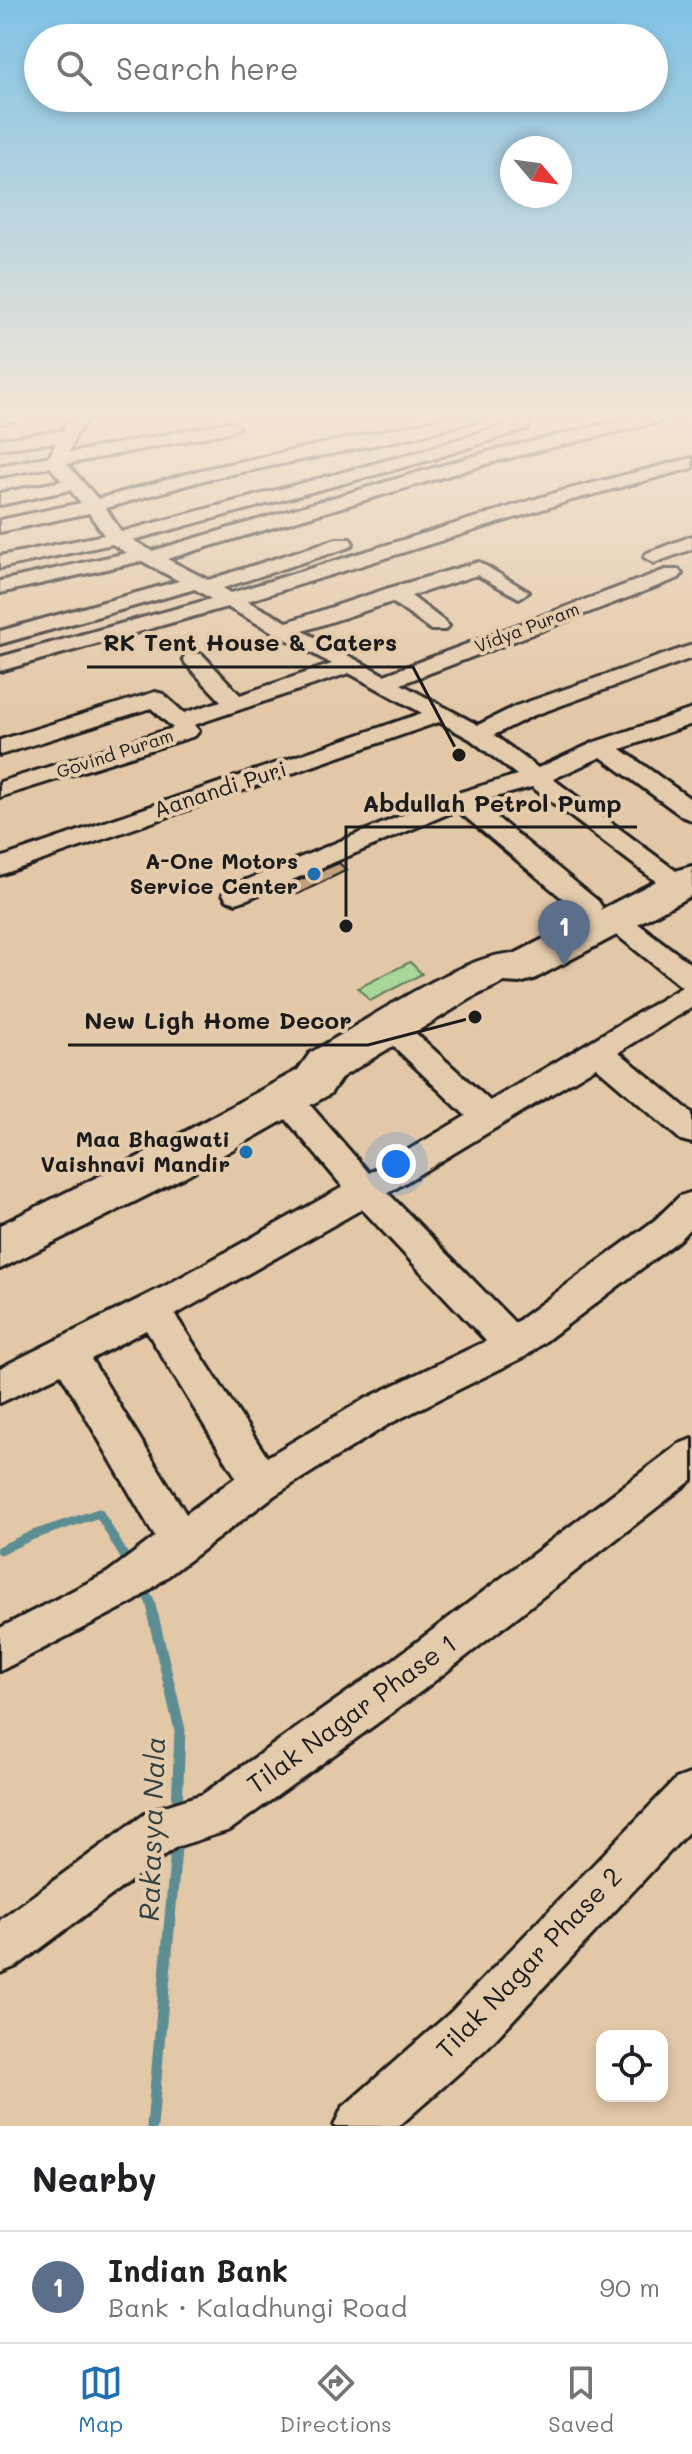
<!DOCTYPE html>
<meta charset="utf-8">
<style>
:root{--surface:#fff;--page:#f6f6f6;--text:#202124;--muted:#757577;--line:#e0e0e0;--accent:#1f6fb2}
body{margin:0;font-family:Mali,sans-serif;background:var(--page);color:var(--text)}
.controls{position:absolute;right:24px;bottom:24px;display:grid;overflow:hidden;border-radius:16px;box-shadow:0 4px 12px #0003}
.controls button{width:72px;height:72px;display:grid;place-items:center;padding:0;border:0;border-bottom:2px solid var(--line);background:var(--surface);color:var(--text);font:40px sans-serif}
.compass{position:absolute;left:500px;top:136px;width:72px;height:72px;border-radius:50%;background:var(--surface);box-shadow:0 4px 12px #0003;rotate:119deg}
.you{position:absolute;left:396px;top:1164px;width:28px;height:28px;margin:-20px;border:6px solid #fff;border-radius:50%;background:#1a73e8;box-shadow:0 0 0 12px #1a73e833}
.badge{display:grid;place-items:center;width:52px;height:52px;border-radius:50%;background:var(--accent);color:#fff;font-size:26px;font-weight:700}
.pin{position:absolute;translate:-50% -66px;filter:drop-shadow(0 2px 4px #0008)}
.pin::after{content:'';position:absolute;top:42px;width:28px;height:24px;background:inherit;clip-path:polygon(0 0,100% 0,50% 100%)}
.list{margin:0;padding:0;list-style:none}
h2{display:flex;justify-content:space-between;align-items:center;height:104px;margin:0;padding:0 32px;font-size:34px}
h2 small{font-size:26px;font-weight:400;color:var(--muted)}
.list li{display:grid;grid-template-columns:52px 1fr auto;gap:24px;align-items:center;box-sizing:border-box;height:112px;padding:0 32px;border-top:2px solid var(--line)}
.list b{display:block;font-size:30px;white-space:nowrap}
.list p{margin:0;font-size:26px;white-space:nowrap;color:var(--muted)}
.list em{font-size:26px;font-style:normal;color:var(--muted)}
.icon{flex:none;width:44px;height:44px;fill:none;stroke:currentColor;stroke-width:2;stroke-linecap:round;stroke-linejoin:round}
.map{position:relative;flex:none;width:692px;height:2126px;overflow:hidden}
.search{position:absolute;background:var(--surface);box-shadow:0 4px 12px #0003;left:24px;right:24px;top:24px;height:88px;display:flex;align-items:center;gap:20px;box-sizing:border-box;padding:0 28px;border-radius:44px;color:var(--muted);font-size:30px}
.sheet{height:216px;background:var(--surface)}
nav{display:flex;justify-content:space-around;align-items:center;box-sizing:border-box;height:112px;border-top:2px solid var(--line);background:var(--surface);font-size:22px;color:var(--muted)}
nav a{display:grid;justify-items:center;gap:4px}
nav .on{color:var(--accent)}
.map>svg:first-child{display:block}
</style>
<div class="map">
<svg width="692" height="2126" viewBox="0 0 692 2126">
<rect width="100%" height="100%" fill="#e3c8a7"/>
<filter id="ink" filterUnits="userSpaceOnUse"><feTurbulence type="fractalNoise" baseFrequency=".0125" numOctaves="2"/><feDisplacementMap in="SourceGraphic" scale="16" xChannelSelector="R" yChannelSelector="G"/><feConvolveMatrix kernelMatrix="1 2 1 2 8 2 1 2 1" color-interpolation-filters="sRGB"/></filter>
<g filter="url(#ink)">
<path fill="#a8d899" stroke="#627a5a" stroke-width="2" d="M410 962 422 974 370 1001 358 988Z"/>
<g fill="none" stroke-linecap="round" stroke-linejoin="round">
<path stroke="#5c8d92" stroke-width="9" d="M0 1550 33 1535 99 1513 130 1566
M142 1587 150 1601 154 1618"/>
<path stroke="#5c8d92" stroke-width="11" d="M153 1616 180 1730 177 1809
M152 2126 177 1837"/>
</g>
<path fill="#c1a17f" stroke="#1c1c1c" stroke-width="2" d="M339 863 347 870 298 894 288 885Z"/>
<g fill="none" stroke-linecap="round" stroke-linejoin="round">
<g stroke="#1c1c1c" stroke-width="6">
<path id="street" d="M0 417H15L13 421 0 423Z
M73 417H90L75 436 69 453 230 422 239 427 230 432 67 464 98 499 205 469 450 417H476L474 421 413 437 208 479 106 508 121 532 418 452 510 423 506 417H529V428L430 460 133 540 152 551 488 452 635 417H663L661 421 500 460 167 559 208 580 336 539H350L353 543 350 547 223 588 231 593 558 492 692 458V468L572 500 247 601 287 622 386 589 479 562 529 592 519 598 477 575 411 596 445 622 449 626 445 630H431L392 602 303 631 384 675 665 570H679L682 574 679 578 401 684 478 725 516 706 692 645V658L532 716 494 735 538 768 595 742 692 709V724L621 749 692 800V820L683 817 601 757 553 779 688 880 692 886 688 892 679 895 670 892 532 787 478 802 598 901 602 907 598 913 589 916 580 913 457 810 245 900 236 903 227 900 223 894 227 888 451 795 517 775 470 739 439 722 0 875V858L422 713 349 673 194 725 199 731 195 736 0 797V782L173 728 151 708 0 755V740L155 692 163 694 184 713 221 701 186 664 183 659 186 654H202L240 695 332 664 227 607 0 671V657L211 599 195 589 0 644V631L179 581 142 561 0 593V581L127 553 112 544 0 568V556L104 535 89 513 0 532V520L81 503 70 490 0 505V493L62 481 50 467 0 476V466L50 456 56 442 0 449V439L62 431Z
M692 536V549L654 563 644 557 647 553Z
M613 909 623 912 692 965V1007L619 1052 692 1113V1143L681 1140 596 1067 388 1193 515 1323 655 1220 680 1196 692 1192V1226L679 1240 526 1356 389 1424 275 1495 135 1601 0 1671V1628L107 1573 155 1537 61 1374 0 1403V1368L165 1286 343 1187 275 1106 271 1098 275 1090 286 1086 297 1090 369 1173 466 1116 380 1033 375 1026 380 1019 390 1015 400 1019 490 1101 682 987 603 924 599 918 603 912ZM362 1209 486 1341 363 1400 267 1457 175 1315ZM146 1330 236 1477 186 1514 91 1359Z
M692 1439V1480L423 1690 230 1830 176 1847 17 1966 0 1973V1920L149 1811 203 1794 393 1660 679 1444Z
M692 1773V1828L487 2048 399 2126H334L342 2108 451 2012 676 1779Z"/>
</g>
<g stroke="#1c1c1c" stroke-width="6">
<path id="primary" d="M692 866V895L534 979 519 983 504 982 475 996 342 1077 330 1094 182 1178 0 1269V1225L148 1152 298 1070 310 1053C353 1029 470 950 514 954L678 870Z"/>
</g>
<use href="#street" fill="#e4cbac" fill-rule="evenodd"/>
<use href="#primary" fill="#e4cbac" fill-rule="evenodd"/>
</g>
</g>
<linearGradient id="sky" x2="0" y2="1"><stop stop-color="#81c2e5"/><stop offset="0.58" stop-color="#f2e6d7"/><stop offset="1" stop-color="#f2e6d7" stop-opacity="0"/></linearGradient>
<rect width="692" height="714" fill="url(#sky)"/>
<g fill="#1f6fb2" stroke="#e4cbac" stroke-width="3">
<circle cx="314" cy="874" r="8"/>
<circle cx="246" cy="1152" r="8"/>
</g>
<g text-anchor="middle" stroke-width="8" stroke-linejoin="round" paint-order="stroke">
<g font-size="18" fill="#1c1c1c" stroke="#e4cbac">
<text transform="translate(527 628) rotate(-21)" y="6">Vidya Puram</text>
<text transform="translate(115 754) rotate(-18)" y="6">Govind Puram</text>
</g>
<g font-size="22" fill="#1c1c1c" stroke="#e4cbac">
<text transform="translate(220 789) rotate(-18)" y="8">Aanandi Puri</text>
</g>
<g font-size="22" font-weight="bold" fill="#1c1c1c" stroke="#e4cbac" text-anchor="end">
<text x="298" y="869">A-One Motors<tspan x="298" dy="25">Service Center</tspan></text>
<text x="230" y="1147">Maa Bhagwati<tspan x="230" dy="25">Vaishnavi Mandir</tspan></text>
</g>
<g font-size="26" fill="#1c1c1c" stroke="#e4cbac">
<text transform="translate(352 1714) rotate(-36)" y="9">Tilak Nagar Phase 1</text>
<text transform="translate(529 1963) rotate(-46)" y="9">Tilak Nagar Phase 2</text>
</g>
<g font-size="28" font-style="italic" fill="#314243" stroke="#e4cbac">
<text transform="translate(152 1829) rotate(-88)" y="10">Rakasya Nala</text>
</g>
</g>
<path fill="none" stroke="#1c1c1c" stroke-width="3" d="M459 755L413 667H87M346 926L346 827H637M475 1017L368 1045H68"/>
<g fill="#1c1c1c" stroke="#e4cbac" stroke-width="3">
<circle cx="459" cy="755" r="8"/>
<circle cx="346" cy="926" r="8"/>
<circle cx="475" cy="1017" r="8"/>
</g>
<g font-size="24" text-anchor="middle" font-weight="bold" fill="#1c1c1c" stroke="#e4cbac" stroke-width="8" stroke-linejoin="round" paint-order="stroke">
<text x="250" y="651">RK Tent House &amp; Caters</text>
<text x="492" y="812">Abdullah Petrol Pump</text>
<text x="218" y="1029">New Ligh Home Decor</text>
</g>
</svg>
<div class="controls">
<button><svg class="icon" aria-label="locate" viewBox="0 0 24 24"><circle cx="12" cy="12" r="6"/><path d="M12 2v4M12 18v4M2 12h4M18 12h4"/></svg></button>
</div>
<svg class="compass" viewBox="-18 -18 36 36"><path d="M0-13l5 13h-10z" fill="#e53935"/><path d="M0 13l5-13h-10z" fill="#757577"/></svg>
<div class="you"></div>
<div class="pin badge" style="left:564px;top:966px;background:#5c6f8a">1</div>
<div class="search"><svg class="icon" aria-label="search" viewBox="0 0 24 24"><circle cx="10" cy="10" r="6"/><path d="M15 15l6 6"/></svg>Search here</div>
</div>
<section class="sheet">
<h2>Nearby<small></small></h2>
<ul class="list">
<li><span class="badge" style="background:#5c6f8a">1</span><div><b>Indian Bank</b><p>Bank · Kaladhungi Road</p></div><em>90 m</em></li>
</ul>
</section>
<nav>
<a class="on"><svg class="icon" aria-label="map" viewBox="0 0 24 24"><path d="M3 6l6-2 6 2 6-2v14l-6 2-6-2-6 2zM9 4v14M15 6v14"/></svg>Map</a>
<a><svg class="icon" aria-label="directions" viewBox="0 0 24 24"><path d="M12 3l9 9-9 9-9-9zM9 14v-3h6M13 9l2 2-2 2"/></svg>Directions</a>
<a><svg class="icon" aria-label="saved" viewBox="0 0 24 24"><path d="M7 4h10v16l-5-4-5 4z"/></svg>Saved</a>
</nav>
